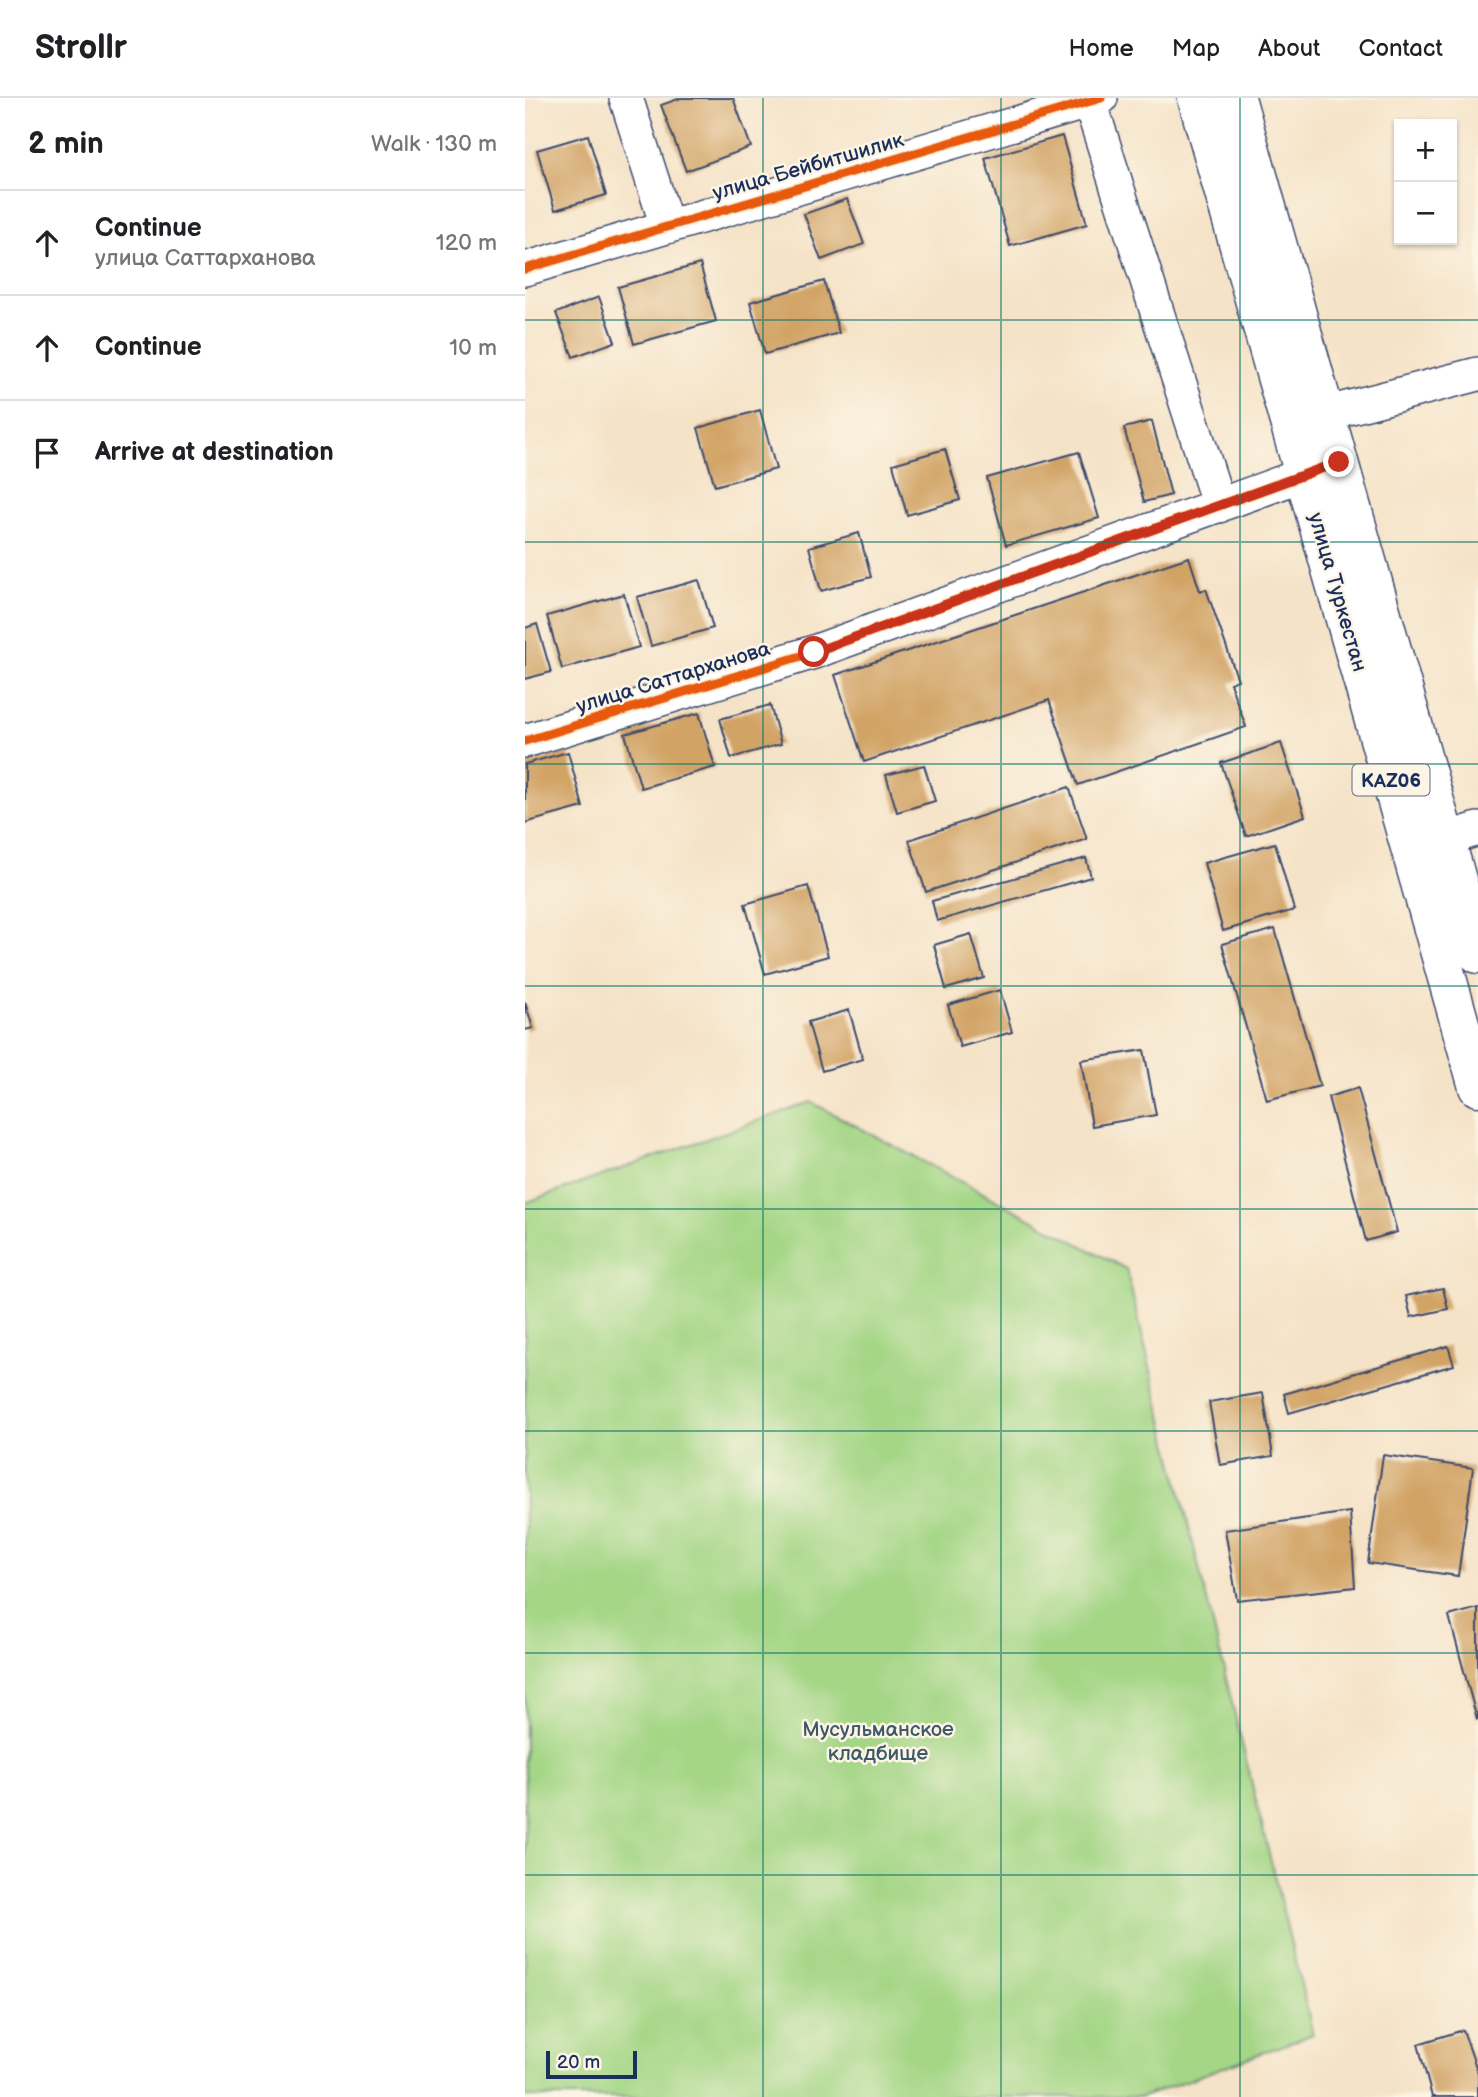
<!DOCTYPE html>
<meta charset="utf-8">
<style>
:root{--surface:#fff;--page:#f2f2f2;--text:#202124;--muted:#757577;--line:#e0e0e0}
body{margin:0;font-family:"Balsamiq Sans",sans-serif;background:var(--page);color:var(--text)}
.controls{position:absolute;right:21px;top:21px;display:grid;overflow:hidden;border-radius:0px;box-shadow:0 2px 5px #0004}
.controls button{width:63px;height:63px;display:grid;place-items:center;padding:0;border:0;border-bottom:2px solid var(--line);background:var(--surface);color:var(--text);font:35px sans-serif}
.scale{position:absolute;left:21px;bottom:18px;width:91px;box-sizing:border-box;padding-left:7px;border:4px solid #1b2f5e;border-top:0;font-size:19px;line-height:24px;white-space:nowrap;color:#1b2f5e;-webkit-text-stroke:5px #fcf5e5;paint-order:stroke}
.stop{position:absolute;width:21px;height:21px;margin:-16px;border:5px solid #c8321e;border-radius:50%;background:#fff}
.stop.end{background:#c8321e;border-color:#fff;box-shadow:0 2px 7px #0008}
.list{margin:0;padding:0;list-style:none}
h2{display:flex;justify-content:space-between;align-items:center;height:91px;margin:0;padding:0 28px;font-size:30px}
h2 small{font-size:23px;font-weight:400;color:var(--muted)}
.list li{display:grid;grid-template-columns:46px 1fr auto;gap:21px;align-items:center;box-sizing:border-box;height:105px;padding:0 28px;border-top:2px solid var(--line)}
.list b{display:block;font-size:26px;white-space:nowrap}
.list p{margin:0;font-size:23px;white-space:nowrap;color:var(--muted)}
.list em{font-size:23px;font-style:normal;color:var(--muted)}
.icon{flex:none;width:38px;height:38px;fill:none;stroke:currentColor;stroke-width:2;stroke-linecap:round;stroke-linejoin:round}
.map{position:relative;flex:none;width:953px;height:1999px;overflow:hidden}
header{display:flex;align-items:center;gap:42px;box-sizing:border-box;height:98px;padding:0 35px;background:var(--surface);border-bottom:2px solid var(--line)}
header strong{font-size:33px}
nav{display:flex;gap:38px;margin-inline-start:auto;font-size:24px}
main{display:flex}
aside{flex:1;background:var(--surface)}
.map>svg:first-child{display:block}
</style>
<header>
<strong>Strollr</strong>
<nav><a>Home</a><a>Map</a><a>About</a><a>Contact</a></nav>
</header>
<main>
<aside>
<h2>2 min<small>Walk · 130 m</small></h2>
<ul class="list">
<li><svg class="icon" aria-label="ahead" viewBox="0 0 24 24"><path d="M12 20V5M6 11l6-6 6 6"/></svg><div><b>Continue</b><p>улица Саттарханова</p></div><em>120 m</em></li>
<li><svg class="icon" aria-label="ahead" viewBox="0 0 24 24"><path d="M12 20V5M6 11l6-6 6 6"/></svg><div><b>Continue</b></div><em>10 m</em></li>
<li><svg class="icon" aria-label="arrive" viewBox="0 0 24 24"><path d="M6 21V4h12l-3 4 3 4H6"/></svg><div><b>Arrive at destination</b></div></li>
</ul>
</aside>
<div class="map">
<svg width="953" height="1999" viewBox="0 0 953 1999">
<rect width="100%" height="100%" fill="#fcf5e5"/>
<filter id="ink" filterUnits="userSpaceOnUse"><feTurbulence type="fractalNoise" baseFrequency=".0143" numOctaves="2"/><feDisplacementMap in="SourceGraphic" scale="14" xChannelSelector="R" yChannelSelector="G"/><feConvolveMatrix kernelMatrix="1 2 1 2 8 2 1 2 1" color-interpolation-filters="sRGB"/></filter>
<filter id="wash" filterUnits="userSpaceOnUse"><feTurbulence type="fractalNoise" baseFrequency=".00686" numOctaves="4" result="noise"/><feDisplacementMap in="SourceGraphic" scale="28" xChannelSelector="R" yChannelSelector="G"/><feGaussianBlur stdDeviation="1.57" result="paint"/><feColorMatrix in="noise" values="0 0 0 0 0 0 0 0 0 0 0 0 0 0 0 0 0 1.4 0 .05"/><feComposite in="paint" operator="in"/></filter>
<g filter="url(#wash)">
<rect width="100%" height="100%" fill="#f5e3c8"/>
<path fill="#a4d686" stroke="#608272" stroke-width="2" d="M286 1004 601 1171 788 1936 617 1999H0V1105Z"/>
<g id="blocks">
<path fill="#d1a365" d="M156 0H208L226 49 161 73 136 7Z
M63 37 81 97 30 112 12 52Z
M537 38 562 126 485 148 460 60Z
M322 101 339 146 296 162 279 116Z
M175 166 191 223 109 246 93 189Z
M299 183 314 235 240 256 225 204Z
M74 199 90 244 48 259 31 215Z
M235 312 251 371 190 388 173 330Z
M627 323 646 397 619 404 599 330Z
M420 351 435 402 382 417 368 366Z
M554 354 574 420 481 447 462 380Z
M334 435 346 479 296 493 284 449Z
M664 459 675 493 681 491 713 582 705 585 721 629 553 687 524 602 339 664 310 577Z
M174 482 188 530 126 548 112 499Z
M99 496 114 549 37 571 22 518Z
M12 526 26 574 0 581V530Z
M245 607 256 646 206 660 195 621Z
M174 615 190 669 116 690 100 636Z
M756 645 780 718 721 738 696 665Z
M43 654 58 709 0 725V666Z
M399 667 410 703 372 714 361 677Z
M544 689 562 741 401 794 384 742Z
M750 745 769 812 698 833 679 765Z
M561 760 566 779 412 823 407 803Z
M283 788 303 858 240 876 220 806Z
M750 831 795 988 742 1002 697 846Z
M446 836 459 880 421 891 409 847Z
M475 892 487 934 435 949 423 907Z
M0 904 8 930 0 932Z
M324 912 338 961 297 973 283 924Z
M619 952 631 1017 567 1028 556 962Z
M833 990 872 1134 841 1143 803 999Z
M918 1190 923 1211 886 1219 881 1198Z
M923 1248 929 1267 764 1315 759 1296Z
M738 1295 748 1358 695 1367 684 1304Z
M858 1357 948 1370 933 1478 843 1465Z
M825 1414 830 1489 712 1502 700 1432Z
M953 1510V1621H952L924 1518Z
M938 1932 953 1975V1999H907L893 1946Z"/>
</g>
</g>
<g filter="url(#ink)">
<use href="#blocks" fill-opacity="0" stroke="#3c4a6e" stroke-width="2"/>
<g fill="none" stroke-linecap="round" stroke-linejoin="round">
<g stroke="#3c4a6e" stroke-width="36">
<path id="minor" d="M101 0 142 128
M565 4 694 408
M0 171 576 0
M776 322 953 276
M0 643 289 554 802 368
M921 741 953 731"/>
</g>
<g stroke="#3c4a6e" stroke-width="41">
<path id="highway" d="M672 0 953 989
M711 0 953 856"/>
</g>
<use href="#minor" stroke="#fff" stroke-width="33"/>
<use href="#highway" stroke="#fff" stroke-width="38"/>
<g stroke="#fcf5e5" stroke-width="13">
<path id="cycleway" d="M0 171 576 0
M0 643 289 554 814 364"/>
</g>
<use href="#cycleway" stroke="#e8590c" stroke-width="9"/>
</g>
</g>
<g fill="none" stroke-linecap="round" stroke-linejoin="round" filter="url(#ink)">
<path stroke="#c8321e" stroke-width="9" d="M289 554 814 364"/>
</g>
<path fill="none" stroke="#0f766e" stroke-width="2" stroke-opacity="0.55" d="M238 0V1999M476 0V1999M715 0V1999M0 222H953M0 444H953M0 666H953M0 888H953M0 1111H953M0 1333H953M0 1555H953M0 1777H953"/>
<g text-anchor="middle" stroke-width="5" stroke-linejoin="round" paint-order="stroke">
<rect fill="#fcf5e5" stroke="#5e6a86" stroke-width="2" x="827.5" y="666.5" width="77" height="31" rx="5"/>
<g font-size="19" font-weight="bold" fill="#1b2f5e">
<text x="866" y="689">KАZ06</text>
</g>
<g font-size="21" fill="#1b2f5e" stroke="#fcf5e5">
<text transform="translate(283 68) rotate(-16)" y="7">улица Бейбитшилик</text>
<text transform="translate(813 494) rotate(74)" y="7">улица Туркестан</text>
<text transform="translate(148 579) rotate(-17)" y="7">улица Саттарханова</text>
</g>
<g font-size="21" fill="#3d5968" stroke="#fcf5e5">
<text x="353" y="1638">Мусульманское<tspan x="353" dy="24">кладбище</tspan></text>
</g>
</g>
</svg>
<div class="controls">
<button>+</button>
<button>−</button>
</div>
<div class="scale">20 m</div>
<div class="stop" style="left:289px;top:554px"></div>
<div class="stop end" style="left:814px;top:364px"></div>
</div>
</main>
